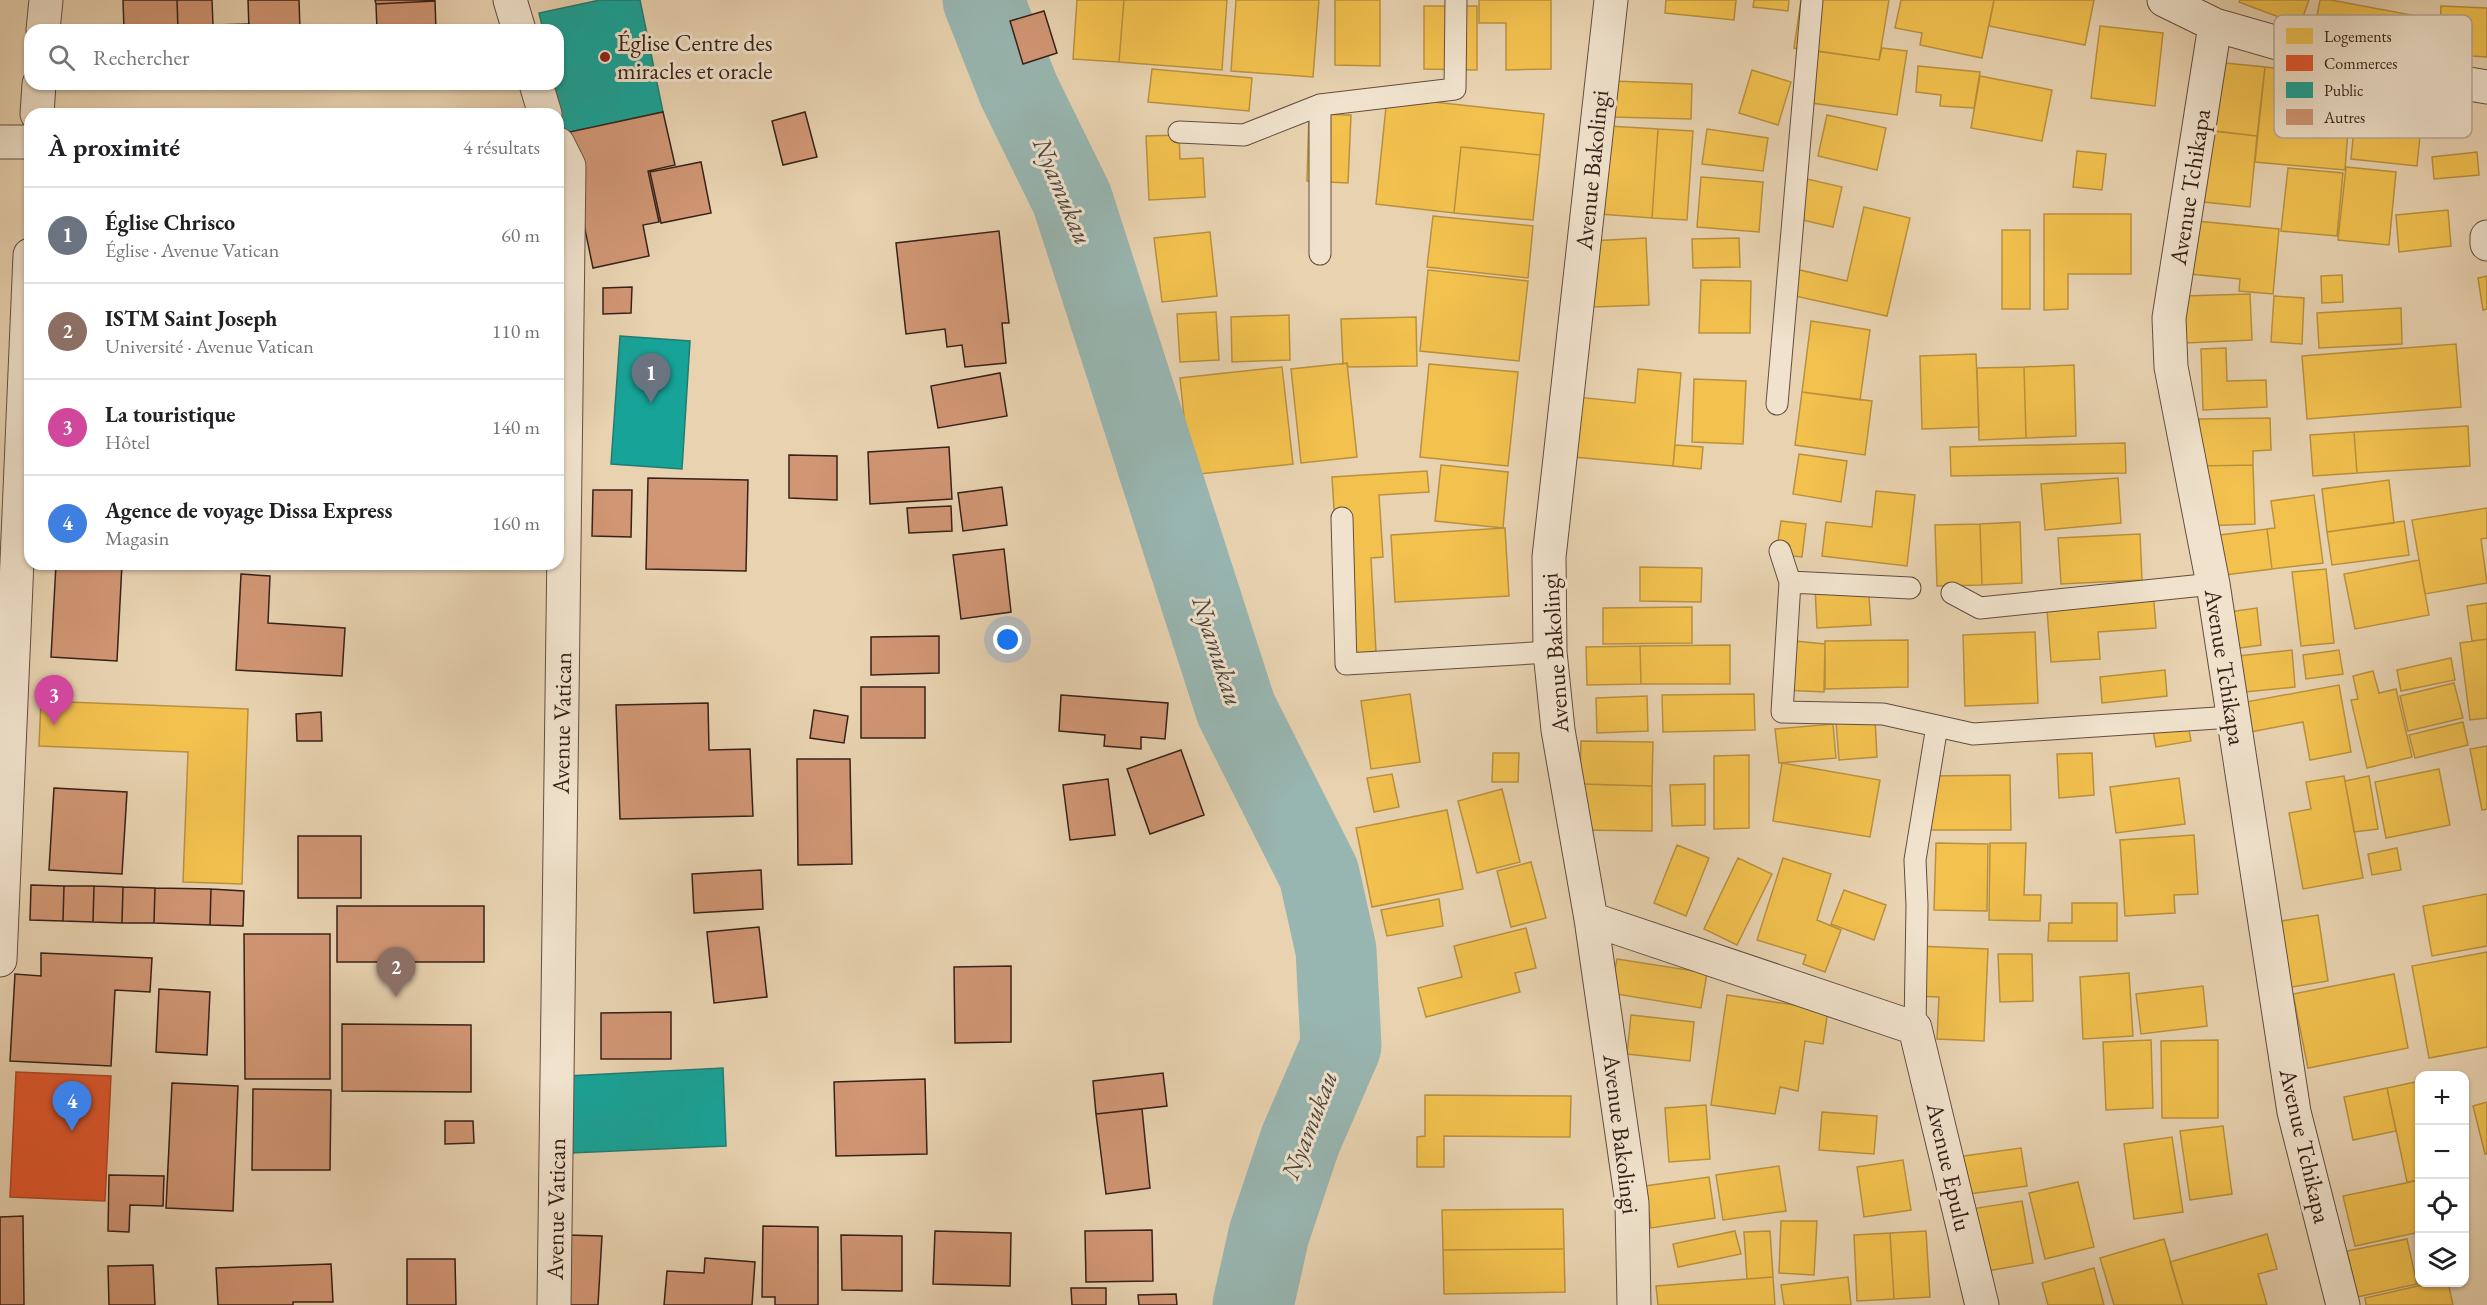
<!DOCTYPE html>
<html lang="fr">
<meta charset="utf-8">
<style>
:root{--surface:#fff;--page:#f2f2f2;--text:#202124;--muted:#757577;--line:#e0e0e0;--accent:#8f2418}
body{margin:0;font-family:"EB Garamond",serif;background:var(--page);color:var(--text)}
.controls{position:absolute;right:18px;bottom:18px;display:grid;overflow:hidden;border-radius:12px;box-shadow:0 2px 4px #0004}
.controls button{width:54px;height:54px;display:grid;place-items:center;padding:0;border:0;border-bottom:2px solid var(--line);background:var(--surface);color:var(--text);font:30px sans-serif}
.you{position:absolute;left:1008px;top:640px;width:21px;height:21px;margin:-15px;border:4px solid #fff;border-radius:50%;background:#1a73e8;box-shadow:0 0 0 9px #1a73e833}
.badge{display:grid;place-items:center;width:39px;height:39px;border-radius:50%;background:var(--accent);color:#fff;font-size:20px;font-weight:700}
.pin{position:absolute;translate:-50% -50px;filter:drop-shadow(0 2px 3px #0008)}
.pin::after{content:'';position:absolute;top:32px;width:21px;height:18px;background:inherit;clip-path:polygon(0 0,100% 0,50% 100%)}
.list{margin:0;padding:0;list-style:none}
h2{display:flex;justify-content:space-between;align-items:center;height:78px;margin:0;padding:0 24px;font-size:26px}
h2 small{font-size:20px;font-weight:400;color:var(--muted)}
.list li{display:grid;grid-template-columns:39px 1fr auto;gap:18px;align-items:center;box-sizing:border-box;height:96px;padding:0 24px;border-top:2px solid var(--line)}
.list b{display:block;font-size:22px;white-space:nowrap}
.list p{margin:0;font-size:20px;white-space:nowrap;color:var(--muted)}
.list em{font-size:20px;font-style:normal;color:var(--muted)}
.icon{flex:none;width:33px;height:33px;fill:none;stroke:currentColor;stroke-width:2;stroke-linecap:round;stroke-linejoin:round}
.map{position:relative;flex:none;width:2487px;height:1305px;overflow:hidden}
.search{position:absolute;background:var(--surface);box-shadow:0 2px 4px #0004;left:24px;top:24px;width:540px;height:66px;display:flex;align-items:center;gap:15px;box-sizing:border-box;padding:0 21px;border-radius:18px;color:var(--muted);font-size:22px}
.panel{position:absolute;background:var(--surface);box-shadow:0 2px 4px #0004;left:24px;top:108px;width:540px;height:462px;border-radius:18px}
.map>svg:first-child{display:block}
</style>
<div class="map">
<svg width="2487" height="1305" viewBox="0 0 2487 1305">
<rect width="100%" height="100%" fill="#e8d2b0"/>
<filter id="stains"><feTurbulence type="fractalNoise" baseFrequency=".00333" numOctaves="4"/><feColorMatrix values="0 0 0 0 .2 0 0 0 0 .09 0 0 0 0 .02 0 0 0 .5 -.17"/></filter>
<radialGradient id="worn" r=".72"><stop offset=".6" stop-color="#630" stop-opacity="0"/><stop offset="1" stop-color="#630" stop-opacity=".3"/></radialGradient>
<path fill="#f2c14e" stroke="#ba913e" stroke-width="1.5" d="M1077 0H1124L1119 62 1073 59Z
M1124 0H1227L1222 70 1119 62Z
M1236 0H1319L1313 77 1231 71Z
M1335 0H1380V66L1335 65Z
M1479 0H1551V69L1506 70V23H1479Z
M1666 0H1736L1734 20 1665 13Z
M1754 0H1789L1788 11 1753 7Z
M1801 0H1889L1879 60 1794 48Z
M1901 0H1994L1982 58 1920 45 1922 33 1895 28Z
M1994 0H2094L2085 45 1989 26Z
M2240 0H2309L2300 25 2239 2Z
M2320 0H2331L2422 17 2415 56 2313 36Z
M1424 6H1477V70L1424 69Z
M2441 6 2487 8V57L2439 54Z
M2100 26 2163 33 2155 106 2091 98Z
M1882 48 1907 51 1897 115 1797 101 1805 49 1879 60Z
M2205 61 2265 67 2257 136 2198 129Z
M1918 66 1980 72 1974 108 1940 106 1941 95 1916 92Z
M2265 67 2352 76 2345 170 2255 162Z
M1152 69 1252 78 1249 111 1148 102Z
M1752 70 1791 82 1778 125 1739 113Z
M1980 76 2052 90 2042 141 1971 128Z
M1612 81 1692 84 1691 119 1611 117Z
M2358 88 2424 95 2417 166 2351 159Z
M1387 97 1544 114 1540 155 1461 147 1454 213 1376 204Z
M1309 114 1351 115 1348 183 1307 181Z
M1827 115 1886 128 1877 170 1818 156Z
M1592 125 1658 129 1652 218 1586 213Z
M1658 129 1693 131 1687 220 1652 218Z
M1707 129 1768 138 1763 171 1702 164Z
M2212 131 2257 136 2250 207 2204 202Z
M1179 135 1180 159 1203 158 1205 197 1149 200 1146 136Z
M1461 147 1540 155 1533 220 1454 213Z
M2077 151 2106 154 2102 190 2073 187Z
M2477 152 2479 175 2434 179 2432 157Z
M2346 167 2396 172 2389 245 2338 240Z
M2288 168 2343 173 2337 236 2281 231Z
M1701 177 1763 182 1759 232 1697 227Z
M1807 179 1842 187 1833 227 1798 219Z
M1864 207 1910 218 1887 316 1781 293 1787 267 1847 281Z
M2448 210 2451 246 2399 252 2396 215Z
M2044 214H2131V274H2068V309L2044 310Z
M1433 216 1533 226 1528 278 1427 267Z
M2186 220 2279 229 2273 294 2239 291 2240 279 2180 273Z
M2002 230H2030V309H2002Z
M1210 232 1217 296 1162 302 1154 238Z
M1646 238 1649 305 1592 307 1590 241Z
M1739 238 1740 267 1693 268 1692 239Z
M1428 270 1528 281 1519 361 1420 351Z
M2342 275 2343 302 2322 303 2321 276Z
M2487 276V309L2483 310 2478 278Z
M1701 280 1751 281 1750 333H1699Z
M2250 294 2252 340 2185 343 2183 296Z
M2274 296 2304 298 2302 344 2271 342Z
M2401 308 2402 344 2319 348 2317 313Z
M1216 312 1219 360 1180 362 1177 314Z
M1289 315 1290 360 1232 362 1231 317Z
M1416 317 1417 366 1348 367 1347 363 1343 364 1341 319Z
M1811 321 1870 330 1860 400 1802 392Z
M2456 344 2461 407 2307 419 2302 356Z
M2226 348 2227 381 2266 380 2267 407 2203 410 2201 349Z
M1976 354 1979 427 1922 429 1920 356Z
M1347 363 1357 457 1301 463 1291 369Z
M1429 364 1518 372 1508 466 1420 457Z
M2074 365 2076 436 2026 438 2024 367Z
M1282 367 1293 464 1190 475 1180 378Z
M2024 367 2026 438 1979 440 1977 368Z
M1638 369 1681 373 1673 466 1551 455 1557 395 1635 403Z
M1694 379 1746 381 1743 444 1692 442Z
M1802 392 1872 401 1865 455 1795 445Z
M2270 418 2271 450 2253 451V465L2201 466 2199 419Z
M2468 426 2470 466 2357 473 2354 432Z
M2354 432 2357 473 2313 476 2310 435Z
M2125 443 2126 473 1951 476 1950 447Z
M1675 445 1703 447 1701 469 1673 466Z
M1799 454 1847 461 1841 502 1793 494Z
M1441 465 1508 472 1503 528 1435 521Z
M2253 465 2255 524 2202 526 2201 466Z
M1427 471 1429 492 1379 495 1383 557 1371 558 1376 652 1343 654 1332 477Z
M2118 478 2121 523 2045 530 2041 484Z
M2389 480 2394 523 2327 532 2322 489Z
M1876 491 1915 495 1907 566 1822 556 1826 522 1872 527Z
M2314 495 2323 563 2272 569 2267 529 2275 528 2271 501Z
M2487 508V538L2481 539 2487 583 2425 594 2412 520Z
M1781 521 1806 524 1802 557 1776 554Z
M2404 521 2409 555 2332 565 2327 532Z
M2020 522 2022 583 1982 585 1980 524Z
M1980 524 1982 585 1937 586 1935 525Z
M1505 528 1509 596 1395 602 1391 535Z
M2267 529 2272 569 2209 577 2204 537Z
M2140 534 2142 580 2061 584 2058 538Z
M2419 560 2429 615 2355 629 2344 574Z
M1640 567 1702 568 1701 602 1640 601Z
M2326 569 2334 643 2301 646 2292 572Z
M1868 583 1871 625 1817 628 1815 587Z
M2153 589 2156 628 2098 632 2100 659 2051 662 2046 597Z
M2487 603V639L2472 641 2467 606Z
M1692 607V643L1603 644V608Z
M2257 608 2261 645 2226 650 2222 613Z
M2035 632 2038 703 1965 706 1963 635Z
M2487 639V718L2470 720 2460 643Z
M1785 640 1825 644 1824 692 1782 690Z
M1908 640V687L1825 689V641Z
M1730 645V684H1641L1640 646Z
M1640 646 1641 684 1587 685 1586 647Z
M2292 650 2295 687 2234 693 2229 657Z
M2339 650 2343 674 2306 679 2303 655Z
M2451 658 2455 680 2401 691 2397 670Z
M2165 670 2167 696 2102 703 2100 677Z
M2373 671 2379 693 2396 689 2412 757 2367 768 2351 700 2358 699 2353 676Z
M2454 683 2463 718 2408 731 2400 696Z
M2339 685 2351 752 2310 760 2303 722 2240 734 2235 704Z
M1410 694 1420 762 1371 769 1361 701Z
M1754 694 1755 730 1663 732 1662 695Z
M1647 696 1648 731 1597 733 1596 698Z
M41 701 248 709 242 884 183 882 188 752 39 746Z
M2186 713 2191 741 2156 747 2151 720Z
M1875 718 1877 757 1839 760 1836 722Z
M2463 722 2468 745 2415 758 2409 735Z
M1833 724 1836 758 1779 763 1775 729Z
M1581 741 1653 742 1652 786 1580 784Z
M2487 746V809L2482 810 2470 749Z
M1493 753H1519L1518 782H1492Z
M2092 753 2094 795 2059 798 2057 754Z
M1749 755V828L1714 829V756Z
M1782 763 1880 780 1870 837 1773 821Z
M2439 769 2450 825 2386 838 2375 782Z
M1392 774 1399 807 1374 812 1367 778Z
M2010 775 2011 830H1926V776Z
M2344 776 2363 878 2303 889 2289 813 2311 809 2306 782Z
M2369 776 2378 829 2354 832 2345 781Z
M2179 778 2185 824 2116 833 2110 787Z
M1580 784 1652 786V831L1579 830Z
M1705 784V825L1672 826 1670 785Z
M1502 789 1520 862 1477 873 1458 801Z
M1447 810 1463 889 1372 907 1356 828Z
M2194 835 2198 894 2174 895 2175 913 2125 916 2120 840Z
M1936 843 1988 844 1987 911 1934 910Z
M1990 843H2026L2024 895H2041L2040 921 1989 920Z
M1677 845 1709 858 1686 916 1654 903Z
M2397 848 2401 870 2372 875 2368 854Z
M1738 858 1772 874 1737 945 1704 929Z
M1783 858 1831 874 1817 920 1841 930 1825 972 1803 964 1806 955 1757 940Z
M1531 862 1546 918 1511 927 1497 871Z
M1844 890 1886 905 1874 940 1831 924Z
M2487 894V946L2432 956 2423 906Z
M1439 899 1443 926 1387 936 1381 910Z
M2072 903H2117V941H2048L2049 923H2072Z
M2318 915 2328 981 2286 988 2275 922Z
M1526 928 1536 968 1515 973 1520 992 1426 1017 1418 988 1462 977 1454 946Z
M1916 946 1988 949 1984 1041 1937 1039 1939 997 1914 996Z
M2487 952V1047L2429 1058 2412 966Z
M1998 954H2032L2033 1001 2000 1002Z
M1617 959 1707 973 1701 1008 1610 993Z
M2129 973 2133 1036 2083 1039 2080 977Z
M2394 974 2408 1048 2308 1068 2293 994Z
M2203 986 2207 1026 2141 1034 2136 994Z
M1727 995 1828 1010 1823 1044 1805 1041 1798 1091 1780 1087 1775 1114 1711 1105Z
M1631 1015 1694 1022 1690 1061 1627 1054Z
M2151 1040 2153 1108 2106 1110 2103 1042Z
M2218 1040V1118H2162L2161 1041Z
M2420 1081V1180L2407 1182 2387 1088Z
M2387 1088 2396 1131 2353 1140 2344 1097Z
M1425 1095 1571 1096 1570 1137 1444 1136V1167H1417V1137L1425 1136Z
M2487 1102V1154H2485L2473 1106Z
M1706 1105 1710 1159 1669 1162 1665 1108Z
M1822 1112 1877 1116 1874 1154 1819 1150Z
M2223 1126 2232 1194 2190 1200 2180 1131Z
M2172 1137 2183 1212 2134 1219 2124 1144Z
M2021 1148 2027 1186 1962 1195 1957 1157Z
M1903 1160 1911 1210 1864 1217 1857 1167Z
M1779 1166 1786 1211 1723 1220 1716 1175Z
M1709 1177 1715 1218 1651 1228 1645 1186Z
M2420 1180V1232L2355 1246 2343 1196Z
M2078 1182 2094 1247 2045 1259 2029 1193Z
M2022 1201 2033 1263 1982 1272 1971 1209Z
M1563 1209 1564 1249 1443 1250 1442 1210Z
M1781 1221H1817L1814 1275 1779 1273Z
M1735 1231 1741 1254 1678 1267 1673 1244Z
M1770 1231 1773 1277 1747 1279 1744 1232Z
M1926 1231 1930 1297 1894 1299 1890 1233Z
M1890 1233 1894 1299 1857 1301 1854 1235Z
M2267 1234 2277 1269 2258 1274 2267 1305H2183L2170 1262Z
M2164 1239 2183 1305H2114L2100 1258Z
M2407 1239 2417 1284 2357 1297 2347 1251Z
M1564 1249 1565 1292 1444 1294 1443 1250Z
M2094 1268 2104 1305H2048L2042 1283Z
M1773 1277 1775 1305H1658L1656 1286Z
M1848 1277 1851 1305H1784L1781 1285Z
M2435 1282H2448L2453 1305H2366L2365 1298Z"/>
<path fill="#e4572e" stroke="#b04728" stroke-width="1.5" d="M16 1072 111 1076 105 1201 10 1197Z"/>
<path fill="#17a398" stroke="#217c72" stroke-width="1.5" d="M600 0H640L663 112 565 133 554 84H558V30H543L539 13Z
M620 336 690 341 682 469 611 464Z
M723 1068 726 1146 571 1153 567 1076Z"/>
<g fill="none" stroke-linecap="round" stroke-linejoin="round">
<path stroke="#98b6b1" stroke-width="81" d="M983 0 1019 91 1072 199 1236 709 1319 874 1336 950 1341 1046 1300 1141 1269 1234 1253 1305"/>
</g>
<path fill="#d19674" stroke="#372119" stroke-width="1.5" d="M123 0H177L178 30H124Z
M177 0H212L213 25 249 24V30H178Z
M248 0H299L300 30H249Z
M375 0H435V1L376 4Z
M435 1 436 30H377L376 4Z
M1044 11 1057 53 1023 64 1010 21Z
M663 112 675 165 648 171 659 222 643 225 649 256 593 268 565 133Z
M805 112 817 157 783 165 772 121Z
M701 162 711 213 661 223 650 172Z
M999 231 1009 323H1002L1006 363 965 367 962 345 947 347 945 329 906 334 896 243Z
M632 287 631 313 603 314V288Z
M1000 373 1007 416 938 428 931 386Z
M949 447 952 499 870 504 868 452Z
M789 455 837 456V500L789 498Z
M648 478 748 480 746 571 646 569Z
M1002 487 1007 525 963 531 958 493Z
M593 490H632L631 537 592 536Z
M951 506 952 531 909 533 907 508Z
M1004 549 1011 612 961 619 953 555Z
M56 564H122L117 661 51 657Z
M147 564H232V568Z
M241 574 270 576 268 623 345 628 342 676 236 670Z
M939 636V673L871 675V637Z
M861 687H925V738H861Z
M1061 695 1168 703 1165 739 1141 737V749L1104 746 1105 735 1059 731Z
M708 703 709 750 750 749 753 816 620 819 616 705Z
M814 710 848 716 844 743 810 738Z
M321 712 322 741H297L296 714Z
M1181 750 1204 815 1150 834 1127 769Z
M797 759H850L852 864 798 865Z
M1108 779 1115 835 1070 840 1063 785Z
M54 788 127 792 122 874 49 870Z
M298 836H361V898H298Z
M761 870 763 909 694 913 692 874Z
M31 885 64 886 63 921 30 920Z
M64 886H94L93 922 63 921Z
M94 886 123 887 122 923 93 922Z
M123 887 155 888 154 923H122Z
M155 888 211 889 210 925 154 923Z
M211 889 244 891 243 926 210 925Z
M337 906H484V962H337Z
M759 927 767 997 714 1003 707 932Z
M244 934H330V1079H245Z
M41 953 152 958 150 992 115 990 111 1066 10 1061 15 974 41 976Z
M1011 966V1042L955 1043 954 967Z
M159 989 210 992 207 1055 156 1052Z
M671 1012V1059H601V1013Z
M342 1024 471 1025V1092L342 1091Z
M1163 1073 1167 1106 1096 1114 1093 1081Z
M925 1079 927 1154 836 1156 834 1082Z
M172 1083 238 1086 233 1211 166 1208Z
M253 1089 331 1090 330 1170H252Z
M1142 1109 1150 1188 1106 1194 1096 1114Z
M445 1121H473L474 1143 445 1144Z
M109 1175 164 1176 163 1206 130 1205 129 1232 108 1231Z
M23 1216 24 1305H0V1217Z
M763 1226 818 1227V1305H775V1297H762Z
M1152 1230 1153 1281 1086 1282 1085 1231Z
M935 1231 1011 1233 1010 1286 933 1284Z
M568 1235 602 1236 598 1305H563Z
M841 1235 902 1236V1291L842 1290Z
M705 1258 755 1262 752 1305H664L667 1271 704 1273Z
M407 1259H455L456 1305H407Z
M331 1264 333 1302H293V1305H218L216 1268Z
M153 1265 155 1305H109L108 1266Z
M1071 1288H1106V1305H1072Z
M1176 1294 1177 1305H1139L1138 1295Z"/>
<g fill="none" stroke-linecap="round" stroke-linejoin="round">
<g stroke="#634d3f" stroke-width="23">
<path id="service" d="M1320 105V254
M1179 132 1244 135 1320 105 1455 89 1456 0
M1777 404 1812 0
M1342 518 1346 664 1550 652
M1780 551 1790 582 1782 712 1883 714 1973 734 2232 717
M1790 582 1910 588
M1952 593 1980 608 2213 584
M1915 1028 1917 905 1915 860 1937 726"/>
</g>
<g stroke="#634d3f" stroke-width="35">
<path id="minor" d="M510 0 519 30
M1611 0 1549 557 1550 652 1558 730 1591 919 1632 1203 1634 1305
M2164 0 2215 25 2354 65 2487 87
M2215 25 2169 318 2171 367 2213 584 2294 1112 2343 1305
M43 30 46 0
M536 84 545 114
M37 114 39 84
M0 142H30
M2487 237V244
M1591 919 1915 1028 1982 1305
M0 960 30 255
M554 1305 569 166 558 144"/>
</g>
<use href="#service" stroke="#f0e2cc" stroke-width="21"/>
<use href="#minor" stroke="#f0e2cc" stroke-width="33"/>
</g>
<circle fill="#8f2418" stroke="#f0e2cc" stroke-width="2" cx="605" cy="57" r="6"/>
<g text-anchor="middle" stroke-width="6" stroke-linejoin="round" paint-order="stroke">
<g font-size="24" fill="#372119" stroke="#f0e2cc" text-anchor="start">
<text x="617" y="51">Église Centre des<tspan x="617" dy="28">miracles et oracle</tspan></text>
</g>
<g font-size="24" fill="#372119" stroke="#f0e2cc">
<text transform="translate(1592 170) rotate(-84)" y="8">Avenue Bakolingi</text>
<text transform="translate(2190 187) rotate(-81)" y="8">Avenue Tchikapa</text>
<text transform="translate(1555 653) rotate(-94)" y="8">Avenue Bakolingi</text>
<text transform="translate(2225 667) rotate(81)" y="8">Avenue Tchikapa</text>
<text transform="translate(562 723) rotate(-89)" y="8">Avenue Vatican</text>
<text transform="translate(1621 1134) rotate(83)" y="8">Avenue Bakolingi</text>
<text transform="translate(2305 1146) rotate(77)" y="8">Avenue Tchikapa</text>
<text transform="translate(1949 1167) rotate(77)" y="8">Avenue Epulu</text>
<text transform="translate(556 1209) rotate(-89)" y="8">Avenue Vatican</text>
</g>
<g font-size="26" font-style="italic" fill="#4f463f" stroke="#f0e2cc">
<text transform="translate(1063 191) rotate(67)" y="9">Nyamukau</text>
<text transform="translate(1218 651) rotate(72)" y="9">Nyamukau</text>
<text transform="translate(1309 1125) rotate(-69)" y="9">Nyamukau</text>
</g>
</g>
<rect x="2274" y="15" width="198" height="123" rx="9" fill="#f0e2cc" stroke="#b8a896" stroke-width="1.5"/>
<rect x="2286" y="28" width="27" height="16" fill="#f2c14e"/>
<rect x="2286" y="55" width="27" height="16" fill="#e4572e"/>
<rect x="2286" y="82" width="27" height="16" fill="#17a398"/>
<rect x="2286" y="109" width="27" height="16" fill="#d19674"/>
<g font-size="16" fill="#372119">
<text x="2324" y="42">Logements</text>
<text x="2324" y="69">Commerces</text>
<text x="2324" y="96">Public</text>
<text x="2324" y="123">Autres</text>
</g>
<rect width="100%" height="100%" filter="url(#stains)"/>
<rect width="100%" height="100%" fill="url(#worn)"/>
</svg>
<div class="controls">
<button>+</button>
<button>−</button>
<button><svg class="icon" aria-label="locate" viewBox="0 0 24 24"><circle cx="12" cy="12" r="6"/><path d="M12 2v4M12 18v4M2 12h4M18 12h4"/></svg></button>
<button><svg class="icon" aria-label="layers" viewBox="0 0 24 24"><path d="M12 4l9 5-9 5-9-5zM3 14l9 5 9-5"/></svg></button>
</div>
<div class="you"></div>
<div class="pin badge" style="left:651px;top:403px;background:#6b7280">1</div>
<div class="pin badge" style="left:396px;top:997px;background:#8d6e63">2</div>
<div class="pin badge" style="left:54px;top:725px;background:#d1479c">3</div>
<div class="pin badge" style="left:72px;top:1131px;background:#3f7fe0">4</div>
<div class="search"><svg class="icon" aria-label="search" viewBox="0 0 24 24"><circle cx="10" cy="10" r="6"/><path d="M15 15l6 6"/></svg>Rechercher</div>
<section class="panel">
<h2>À proximité<small>4 résultats</small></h2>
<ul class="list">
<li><span class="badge" style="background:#6b7280">1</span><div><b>Église Chrisco</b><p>Église · Avenue Vatican</p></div><em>60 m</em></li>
<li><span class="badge" style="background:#8d6e63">2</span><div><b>ISTM Saint Joseph</b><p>Université · Avenue Vatican</p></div><em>110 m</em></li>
<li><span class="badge" style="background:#d1479c">3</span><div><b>La touristique</b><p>Hôtel</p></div><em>140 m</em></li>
<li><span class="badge" style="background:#3f7fe0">4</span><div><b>Agence de voyage Dissa Express</b><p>Magasin</p></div><em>160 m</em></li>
</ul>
</section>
</div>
